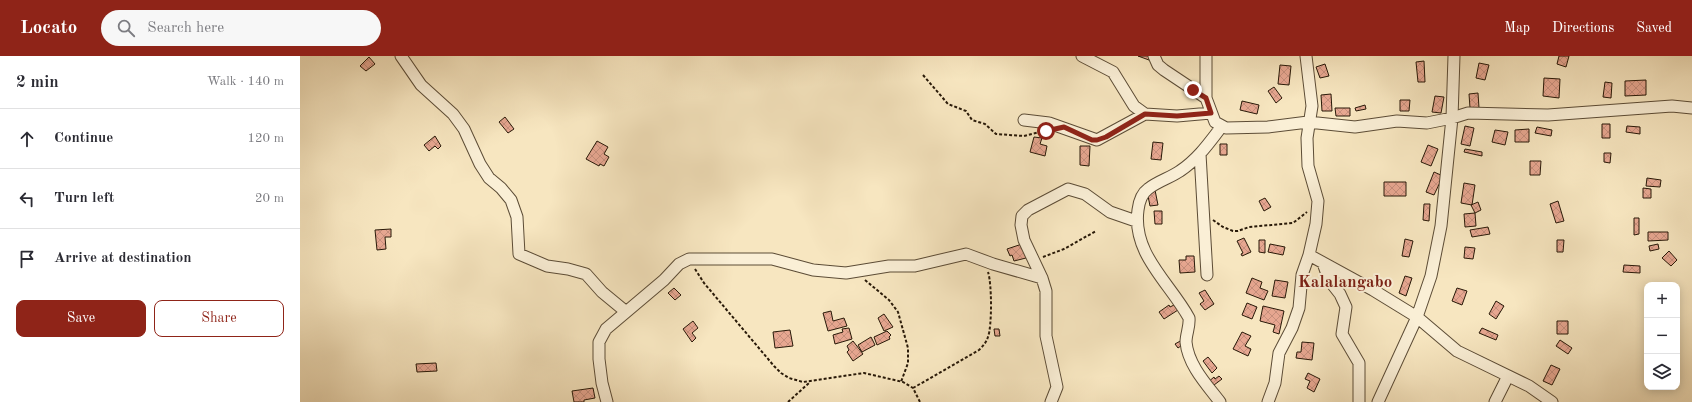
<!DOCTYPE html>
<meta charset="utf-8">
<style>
:root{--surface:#fff;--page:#f7f7f7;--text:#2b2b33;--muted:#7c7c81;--line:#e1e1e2;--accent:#8f2418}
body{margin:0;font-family:"Old Standard TT",serif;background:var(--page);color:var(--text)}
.controls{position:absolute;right:12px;bottom:12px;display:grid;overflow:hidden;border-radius:8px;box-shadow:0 2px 10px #0003}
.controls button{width:36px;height:36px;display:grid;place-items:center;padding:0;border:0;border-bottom:1px solid var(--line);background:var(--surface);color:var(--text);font:20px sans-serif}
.stop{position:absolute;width:12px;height:12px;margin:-9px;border:3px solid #8f2418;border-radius:50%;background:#fff}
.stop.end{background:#8f2418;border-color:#fff;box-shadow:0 1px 4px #0008}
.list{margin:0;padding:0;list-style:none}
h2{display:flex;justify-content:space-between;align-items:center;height:52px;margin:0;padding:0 16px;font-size:17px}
h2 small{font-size:13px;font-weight:400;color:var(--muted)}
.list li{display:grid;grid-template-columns:26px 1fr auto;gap:12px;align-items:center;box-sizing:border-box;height:60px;padding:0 16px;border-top:1px solid var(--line)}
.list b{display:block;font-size:15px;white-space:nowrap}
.list em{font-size:13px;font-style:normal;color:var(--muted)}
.actions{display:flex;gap:8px;padding:12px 16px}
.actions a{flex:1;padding:9px 0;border:1px solid var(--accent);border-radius:8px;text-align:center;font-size:14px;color:var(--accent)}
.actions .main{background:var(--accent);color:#fff}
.icon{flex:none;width:22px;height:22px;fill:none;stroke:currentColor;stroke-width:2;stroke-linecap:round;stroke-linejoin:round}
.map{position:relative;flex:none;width:1392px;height:346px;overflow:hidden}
header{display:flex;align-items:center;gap:24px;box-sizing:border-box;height:56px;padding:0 20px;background:var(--accent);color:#fff}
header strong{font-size:19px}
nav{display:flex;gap:22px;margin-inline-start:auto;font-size:14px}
.search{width:280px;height:36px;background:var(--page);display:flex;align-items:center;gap:10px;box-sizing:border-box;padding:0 14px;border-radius:22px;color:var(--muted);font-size:15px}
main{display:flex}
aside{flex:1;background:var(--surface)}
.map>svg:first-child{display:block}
</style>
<header>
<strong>Locato</strong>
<div class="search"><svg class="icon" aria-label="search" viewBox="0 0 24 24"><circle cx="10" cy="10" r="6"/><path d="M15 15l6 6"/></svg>Search here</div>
<nav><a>Map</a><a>Directions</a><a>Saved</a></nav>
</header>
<main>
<aside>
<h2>2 min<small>Walk · 140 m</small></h2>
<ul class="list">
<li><svg class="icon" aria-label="ahead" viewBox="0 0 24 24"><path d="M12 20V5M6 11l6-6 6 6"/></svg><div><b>Continue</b></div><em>120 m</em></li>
<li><svg class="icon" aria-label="left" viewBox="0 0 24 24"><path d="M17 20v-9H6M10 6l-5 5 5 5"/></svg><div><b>Turn left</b></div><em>20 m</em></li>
<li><svg class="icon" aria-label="arrive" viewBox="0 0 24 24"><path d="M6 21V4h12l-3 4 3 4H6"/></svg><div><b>Arrive at destination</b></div></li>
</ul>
<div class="actions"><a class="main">Save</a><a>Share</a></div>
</aside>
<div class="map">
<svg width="1392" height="346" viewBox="0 0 1392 346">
<defs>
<pattern id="building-cross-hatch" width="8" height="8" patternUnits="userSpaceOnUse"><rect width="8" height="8" fill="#e7a791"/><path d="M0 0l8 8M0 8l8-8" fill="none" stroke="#c68f7c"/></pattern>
</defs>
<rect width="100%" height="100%" fill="#f7e6c0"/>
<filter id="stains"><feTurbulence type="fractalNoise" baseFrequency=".005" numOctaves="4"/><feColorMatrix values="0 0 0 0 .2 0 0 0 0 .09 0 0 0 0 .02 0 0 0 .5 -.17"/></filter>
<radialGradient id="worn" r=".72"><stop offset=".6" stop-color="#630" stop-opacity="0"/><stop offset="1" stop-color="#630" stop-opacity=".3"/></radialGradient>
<path fill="url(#building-cross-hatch)" stroke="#281908" d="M838 0H850L849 4Z
M1259 0H1269L1266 11 1257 8Z
M69 1 75 8 66 15 60 10Z
M1124 5 1125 26H1118L1116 6Z
M1179 7 1189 9 1185 24 1176 22Z
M1025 8 1029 20 1020 22 1016 11Z
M980 9 991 10 989 29 978 28Z
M1244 22 1260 23 1259 42 1243 40Z
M1346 24V39L1325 40V25Z
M1305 26 1312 27 1311 42 1303 41Z
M974 31 982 42 976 47 968 35Z
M1178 37 1179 52H1170L1169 38Z
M1031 38 1032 55H1022L1021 39Z
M1135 40 1144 41 1141 57 1132 56Z
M1100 44H1110L1109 55H1100Z
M942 45 959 49 957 58 940 54Z
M1065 49 1066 53 1056 55 1055 52Z
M1035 52H1050V60H1036Z
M205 61 214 73 208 77 199 66Z
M1302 68H1310V82H1302Z
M1165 70 1174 72 1170 90 1161 88Z
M1327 70 1340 71V78L1326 76Z
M1237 71 1252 74 1251 80 1235 77Z
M1229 73V86H1215V74Z
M1195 74 1208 76 1205 89 1192 86Z
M135 80 141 90 138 93 135 90 129 95 124 89Z
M734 81 742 82 740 88 747 90 745 100 730 96Z
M297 85 308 91 304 98 309 101 304 110 300 108 299 110 286 103Z
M853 86 863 87 861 104 851 103Z
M920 88H927V99H920Z
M1128 89 1138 93 1131 110 1121 106Z
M780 90H790L789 110 780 109Z
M1165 93 1182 96V100L1164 96Z
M1304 97H1311L1310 107 1304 106Z
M1230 105H1241L1240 119H1230Z
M1134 116 1143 120 1134 139 1126 136Z
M1347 122 1361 124 1360 131 1346 130Z
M1084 126H1106V140H1084Z
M1164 127 1175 129 1172 149 1161 147Z
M1343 132 1351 133V142H1343Z
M855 134 858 149 850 150 847 135Z
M965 142 971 151 964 155 959 145Z
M1258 145 1264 165 1256 167 1250 148Z
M1178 146 1181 154 1175 157 1171 149Z
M1124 148H1130L1129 165 1123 164Z
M854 155H862V168H855Z
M1175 157 1176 170 1165 171 1164 158Z
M1334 162H1339V178L1334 179Z
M1188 171 1190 178 1172 181 1170 174Z
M91 173V181H85L86 193 77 194 75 174Z
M1348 176H1368V184L1348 185Z
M944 182 951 196 942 200 941 198 943 197 937 185Z
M1105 183 1113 185 1109 201 1102 200Z
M959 184H965V197L959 196Z
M1257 184H1264L1263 196H1257Z
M722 188 726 202 714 205 712 199 710 200 707 193Z
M970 188 985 191 983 199 968 196Z
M1358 188 1359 193 1350 195 1349 190Z
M1165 191 1175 192 1173 203 1164 202Z
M1369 195 1377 204 1371 210 1362 202Z
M886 200H894L895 216 880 217 879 204H886Z
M1324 209 1340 210V217L1323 216Z
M1105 220 1112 222 1106 240 1099 237Z
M952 222 962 226 960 232 968 235 964 244 946 237Z
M975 224 988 226 985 242 972 240Z
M374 232 381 239 375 244 368 237Z
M1157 232 1167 235 1162 249 1152 245Z
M905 234 914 248 905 254 900 248 904 245 899 237Z
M1196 245 1204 250 1196 263 1189 258Z
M947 247 957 251 952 263 942 259Z
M869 249 870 251 874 249 878 254 864 263 859 256Z
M963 250 984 255 979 278 973 276 975 269 960 265Z
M531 255 533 265 544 262 547 270 528 275 523 257Z
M584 258 593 271 584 275 578 262Z
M393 265 398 272 392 277 396 282 392 286 383 273Z
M1257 265H1268V278H1257Z
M549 272 552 283 535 288 533 279 543 276 542 273Z
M1182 272 1198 279 1196 284 1179 277Z
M694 273H699L700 280H695Z
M490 274 493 290 475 292 473 276Z
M587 275 591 279 589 281 590 283 577 289 574 281Z
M942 276 951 280 945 290 951 293 948 300 933 293Z
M571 281 575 289 562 296 558 289Z
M882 284 885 287 878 292 875 288Z
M1260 284 1272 292 1268 298 1256 290Z
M553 285 563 298 553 305 547 296 549 294 547 290Z
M1002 286 1014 287 1012 304 996 302 997 296H1001Z
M908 301 917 312 912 317 903 305Z
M136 307 137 315 117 316 116 308Z
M1251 309 1260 313 1252 329 1243 325Z
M1008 317 1020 323 1014 336 1007 332 1010 325 1005 323Z
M919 320 922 323 910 332 907 327 914 321 915 323Z
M293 332 295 342 284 344V346H274L272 335Z"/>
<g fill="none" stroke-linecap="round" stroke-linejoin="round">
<g stroke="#5c4c36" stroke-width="13">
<path id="street" d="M101 0 121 29 153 58 164 73 180 108 189 122 201 132 211 144 217 161 219 198 247 210 268 213 286 218 302 236 325 255
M782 0 813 16 834 50 845 58 877 60 911 57
M854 0 858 9 864 14 906 42
M906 0V42L915 66 926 72 968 71 1008 66 1055 71 1097 65 1127 67 1152 62 1168 57 1248 59 1372 50 1392 52
M724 64 749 67 797 84 845 58
M900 98 907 219
M1009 199 1073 234 1117 261 1157 295 1229 330 1252 346
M1023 207 1029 224 1040 238 1046 251 1042 278 1059 307V346
M307 346 302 327 299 303V286L306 273 364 224 379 208 389 203H472L513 214 546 217 589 210H615L666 198 693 208 742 222
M751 346 757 331 746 280V235L742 222 724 184 721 169 722 160 728 154 768 133 785 138 810 156 836 165
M920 346C907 329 888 309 886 286 886 278 890 270 889 262 870 227 832 198 838 154 839 146 841 138 848 133 858 125 870 122 880 115 898 103 909 87 922 70
M968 346 975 327 979 297 992 272 999 252 1002 219 1009 199 1016 168 1018 145 1008 110 1007 82 1012 50 1006 0
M1078 346 1117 261 1131 220 1141 170 1152 62 1154 0
M1195 346 1208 320"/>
</g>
<path stroke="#281908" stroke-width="2" stroke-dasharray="3 2" stroke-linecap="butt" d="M623 19 648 48 666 55 672 64 685 68 696 78 724 80 740 76
M913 164 923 171 933 175H938L949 171 993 167 1007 156
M743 201 764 193 796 175
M395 213 404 227 474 310 481 317 489 322 503 326 564 317 603 326 613 332 620 346
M565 224 589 244 598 256 608 292V307L601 326
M613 332 679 294C683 290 686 287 688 281 692 270 692 228 688 216
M488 346 509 327"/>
<use href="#street" stroke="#faefd6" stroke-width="11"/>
</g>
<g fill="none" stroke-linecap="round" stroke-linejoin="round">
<path stroke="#8f2418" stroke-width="5" d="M746 75 764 71 792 84H797L806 81 845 58 877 60 911 57 906 42 893 34"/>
</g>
<g text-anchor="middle" stroke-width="4" stroke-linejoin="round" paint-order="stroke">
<g font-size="17" font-weight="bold" fill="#7a1f14" stroke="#faefd6">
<text x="1045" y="231">Kalalangabo</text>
</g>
</g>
<rect width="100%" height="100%" filter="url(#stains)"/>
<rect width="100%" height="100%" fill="url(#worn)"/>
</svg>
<div class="controls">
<button>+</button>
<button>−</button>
<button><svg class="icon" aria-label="layers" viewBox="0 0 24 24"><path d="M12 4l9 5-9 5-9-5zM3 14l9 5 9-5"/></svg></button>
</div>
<div class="stop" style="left:746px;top:75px"></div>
<div class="stop end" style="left:893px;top:34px"></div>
</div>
</main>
